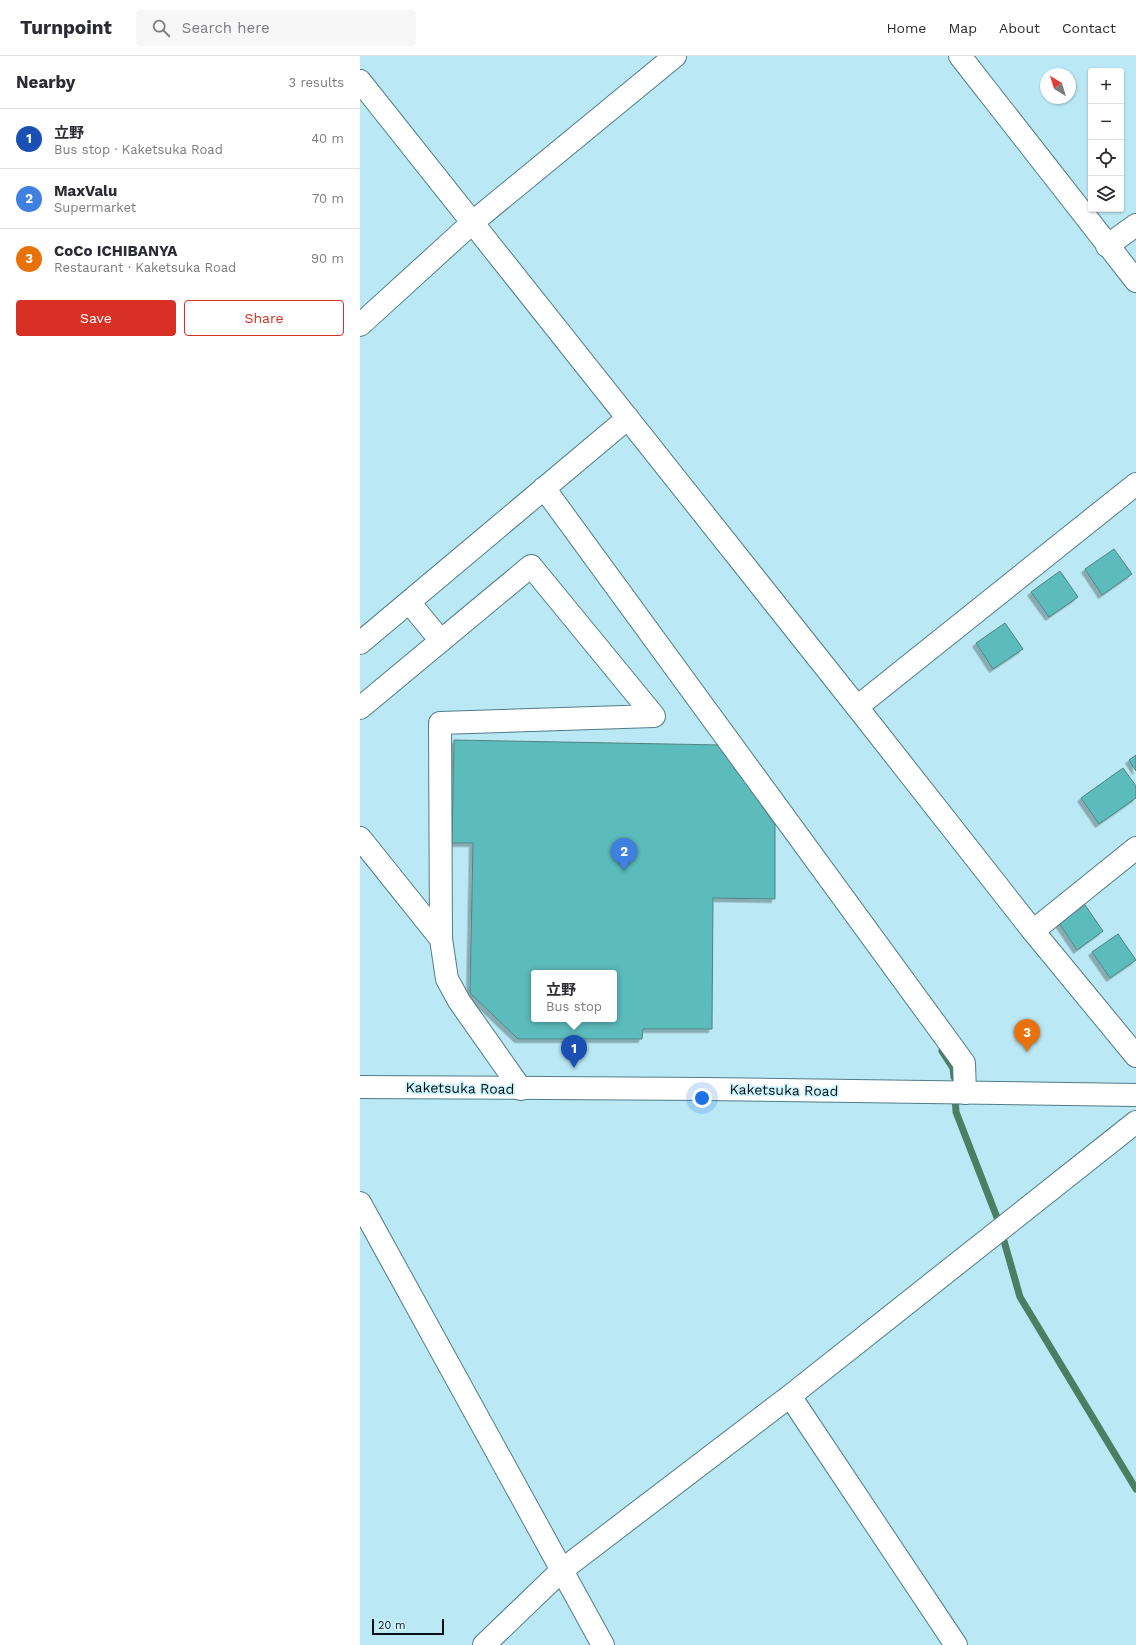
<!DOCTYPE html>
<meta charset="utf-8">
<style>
:root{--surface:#fff;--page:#f7f7f7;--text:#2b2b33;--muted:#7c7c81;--line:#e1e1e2;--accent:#d93025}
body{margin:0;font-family:"Work Sans","Noto Sans JP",sans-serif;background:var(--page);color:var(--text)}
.controls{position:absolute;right:12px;top:12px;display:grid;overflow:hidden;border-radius:4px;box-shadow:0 1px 3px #0004}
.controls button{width:36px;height:36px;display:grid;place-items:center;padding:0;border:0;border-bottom:1px solid var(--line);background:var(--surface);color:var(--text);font:20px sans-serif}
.compass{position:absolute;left:680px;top:12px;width:36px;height:36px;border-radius:50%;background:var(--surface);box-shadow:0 1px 3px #0004;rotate:322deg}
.scale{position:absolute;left:12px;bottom:10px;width:72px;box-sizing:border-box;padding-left:4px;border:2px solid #021116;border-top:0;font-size:11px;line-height:14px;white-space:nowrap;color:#021116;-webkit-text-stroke:3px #cff4fd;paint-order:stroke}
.you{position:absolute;left:342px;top:1042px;width:14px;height:14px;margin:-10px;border:3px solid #fff;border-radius:50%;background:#1a73e8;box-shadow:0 0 0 6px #1a73e833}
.badge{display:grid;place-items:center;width:26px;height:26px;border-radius:50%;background:var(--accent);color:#fff;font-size:13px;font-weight:700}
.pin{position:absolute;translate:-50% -33px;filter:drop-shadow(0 1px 2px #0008)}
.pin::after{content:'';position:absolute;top:21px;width:14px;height:12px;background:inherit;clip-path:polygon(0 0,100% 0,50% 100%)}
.popup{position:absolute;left:171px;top:914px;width:86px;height:52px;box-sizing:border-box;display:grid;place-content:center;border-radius:4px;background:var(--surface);filter:drop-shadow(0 1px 3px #0005);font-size:13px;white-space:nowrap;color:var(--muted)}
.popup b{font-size:15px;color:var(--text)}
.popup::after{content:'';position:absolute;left:50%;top:100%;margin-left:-8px;border:8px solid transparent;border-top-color:var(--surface)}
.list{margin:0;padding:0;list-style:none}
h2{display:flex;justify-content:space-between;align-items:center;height:52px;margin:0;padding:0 16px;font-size:17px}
h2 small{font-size:13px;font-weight:400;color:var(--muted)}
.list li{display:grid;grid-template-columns:26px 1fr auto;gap:12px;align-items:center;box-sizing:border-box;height:60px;padding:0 16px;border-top:1px solid var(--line)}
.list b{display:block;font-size:15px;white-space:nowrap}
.list p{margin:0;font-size:13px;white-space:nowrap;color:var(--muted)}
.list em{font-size:13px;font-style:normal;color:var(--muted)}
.actions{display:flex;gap:8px;padding:12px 16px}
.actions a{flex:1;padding:9px 0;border:1px solid var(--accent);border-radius:4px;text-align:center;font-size:14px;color:var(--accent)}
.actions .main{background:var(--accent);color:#fff}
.icon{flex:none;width:22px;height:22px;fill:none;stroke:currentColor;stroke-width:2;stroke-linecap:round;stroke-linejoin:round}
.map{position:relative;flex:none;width:776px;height:1589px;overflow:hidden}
header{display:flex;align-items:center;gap:24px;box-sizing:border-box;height:56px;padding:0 20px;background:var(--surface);border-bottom:1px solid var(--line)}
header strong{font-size:19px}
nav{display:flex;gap:22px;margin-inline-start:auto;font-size:14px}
.search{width:280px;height:36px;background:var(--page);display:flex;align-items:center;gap:10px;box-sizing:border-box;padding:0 14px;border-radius:4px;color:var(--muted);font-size:15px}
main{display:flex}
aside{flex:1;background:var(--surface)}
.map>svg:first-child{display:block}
</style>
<header>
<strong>Turnpoint</strong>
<div class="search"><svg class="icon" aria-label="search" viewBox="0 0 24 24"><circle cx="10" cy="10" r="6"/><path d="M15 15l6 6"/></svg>Search here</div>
<nav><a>Home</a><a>Map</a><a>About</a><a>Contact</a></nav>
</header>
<main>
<aside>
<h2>Nearby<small>3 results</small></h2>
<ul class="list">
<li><span class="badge" style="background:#1a4fb4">1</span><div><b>立野</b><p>Bus stop · Kaketsuka Road</p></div><em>40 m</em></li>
<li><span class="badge" style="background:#3f7fe0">2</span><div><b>MaxValu</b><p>Supermarket</p></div><em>70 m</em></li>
<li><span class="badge" style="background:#e8710a">3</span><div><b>CoCo ICHIBANYA</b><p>Restaurant · Kaketsuka Road</p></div><em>90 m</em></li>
</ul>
<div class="actions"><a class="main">Save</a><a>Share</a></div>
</aside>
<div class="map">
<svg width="776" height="1589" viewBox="0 0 776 1589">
<defs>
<filter id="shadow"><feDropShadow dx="-3.5" dy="3.5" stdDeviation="0" flood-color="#0004"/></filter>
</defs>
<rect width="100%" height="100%" fill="#bae8f4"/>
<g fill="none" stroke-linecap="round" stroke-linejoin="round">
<path stroke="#4c7e63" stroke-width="7" d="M582 995 593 1012 594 1021
M595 1039 596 1056 638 1164 660 1241 776 1433"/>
</g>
<path fill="#5bbbbb" stroke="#538282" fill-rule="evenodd" filter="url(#shadow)" d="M754 493 772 518 742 539 725 513Z
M700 515 718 541 689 561 671 536Z
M645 567 663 593 633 613 616 587Z
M94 684 361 689 415 769V843L353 842 352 973H283L282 983H158L110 937 113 787H92ZM174 917H254V963H174Z
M776 699V715L769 704Z
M763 712 776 730V742L739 768 721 742Z
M725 849 743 875 717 894 699 867Z
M758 878 776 904 750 922 732 896Z"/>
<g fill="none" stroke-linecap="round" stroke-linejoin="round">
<g stroke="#517c87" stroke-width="24">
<path id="minor" d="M600 0 776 225
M0 25 497 651 673 875 776 1000
M747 190 776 169
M0 269 113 166 315 0
M184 432 604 1007 605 1037
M49 546 81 585
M0 587 268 362
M497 651 776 428
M0 652 171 510 294 660 80 667 81 883 87 923 99 945 161 1033
M0 782 81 883
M673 875 776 792
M0 1147 243 1589
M430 1340 596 1589
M124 1589 202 1514 430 1340 776 1066"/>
</g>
<g stroke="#517c87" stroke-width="24">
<path id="highway" d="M0 1031 346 1033 776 1039"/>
</g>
<use href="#minor" stroke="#fff" stroke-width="22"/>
<use href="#highway" stroke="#fff" stroke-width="22"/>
</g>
<g text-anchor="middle" stroke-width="3.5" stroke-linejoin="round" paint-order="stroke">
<g font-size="14" fill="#021116" stroke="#cff4fd">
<text transform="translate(100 1032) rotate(1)" y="5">Kaketsuka Road</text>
<text transform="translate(424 1034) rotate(1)" y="5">Kaketsuka Road</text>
</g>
</g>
</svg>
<div class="controls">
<button>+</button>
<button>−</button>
<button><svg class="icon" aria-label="locate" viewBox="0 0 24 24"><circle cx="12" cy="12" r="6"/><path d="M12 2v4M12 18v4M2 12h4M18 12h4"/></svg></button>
<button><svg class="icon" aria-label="layers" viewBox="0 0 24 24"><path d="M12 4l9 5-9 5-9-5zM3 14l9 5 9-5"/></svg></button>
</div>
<svg class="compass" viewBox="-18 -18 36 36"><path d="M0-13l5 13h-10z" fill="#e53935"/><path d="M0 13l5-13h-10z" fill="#7c7c81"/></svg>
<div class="scale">20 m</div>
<div class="you"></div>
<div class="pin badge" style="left:214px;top:1012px;background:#1a4fb4">1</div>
<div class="popup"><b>立野</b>Bus stop</div>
<div class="pin badge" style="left:264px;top:815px;background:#3f7fe0">2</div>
<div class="pin badge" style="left:667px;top:996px;background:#e8710a">3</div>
</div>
</main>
